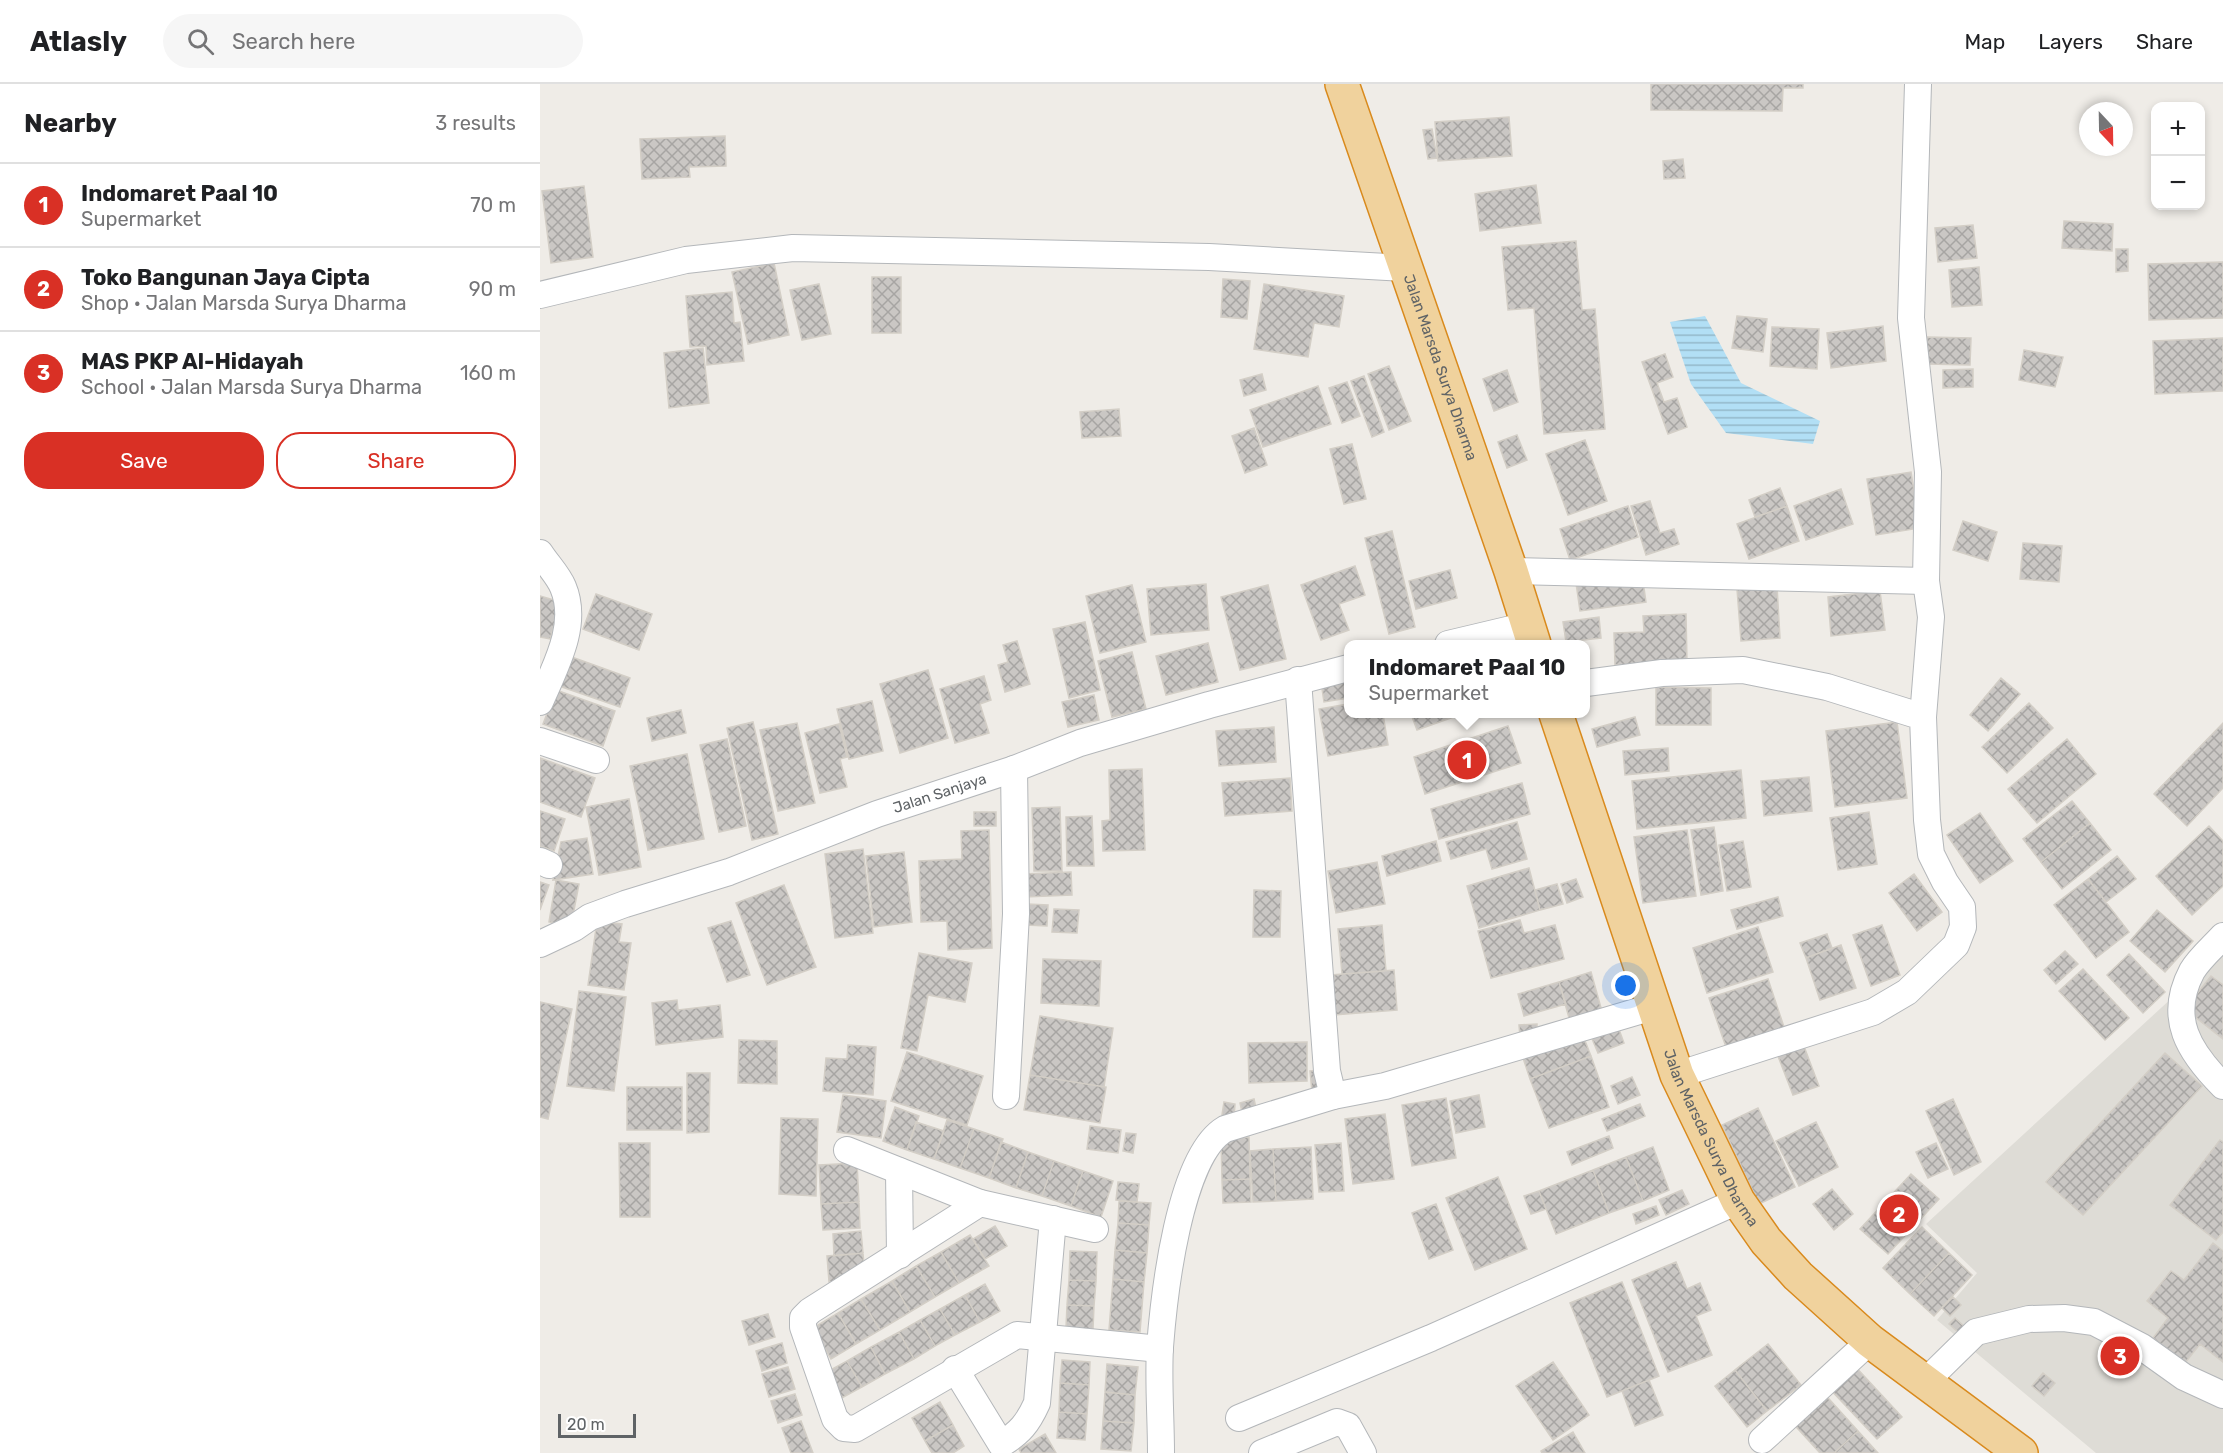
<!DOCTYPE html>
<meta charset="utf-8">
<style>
:root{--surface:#fff;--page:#f6f6f6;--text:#202124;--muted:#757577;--line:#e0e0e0;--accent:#d93025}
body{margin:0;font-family:Rubik,sans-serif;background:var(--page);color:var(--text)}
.controls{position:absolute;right:18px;top:18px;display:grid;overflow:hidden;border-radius:12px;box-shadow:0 3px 9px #0003}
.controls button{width:54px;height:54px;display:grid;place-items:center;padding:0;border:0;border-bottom:2px solid var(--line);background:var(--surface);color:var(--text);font:30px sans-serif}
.compass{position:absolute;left:1539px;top:18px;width:54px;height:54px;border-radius:50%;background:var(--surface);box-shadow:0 3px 9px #0003;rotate:158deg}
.scale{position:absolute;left:18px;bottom:15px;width:78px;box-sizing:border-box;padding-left:6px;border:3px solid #5f6366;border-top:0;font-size:16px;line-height:21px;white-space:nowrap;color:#5f6366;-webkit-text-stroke:4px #fff;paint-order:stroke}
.you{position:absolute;left:1086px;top:902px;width:21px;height:21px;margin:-15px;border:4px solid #fff;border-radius:50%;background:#1a73e8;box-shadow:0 0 0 9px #1a73e833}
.badge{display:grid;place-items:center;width:39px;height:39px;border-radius:50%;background:var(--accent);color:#fff;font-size:20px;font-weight:700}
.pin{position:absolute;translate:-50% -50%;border:3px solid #fff;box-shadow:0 2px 6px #0006}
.popup{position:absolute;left:804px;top:556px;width:246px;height:78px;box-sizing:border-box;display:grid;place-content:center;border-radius:12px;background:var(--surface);filter:drop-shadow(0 2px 4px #0005);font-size:20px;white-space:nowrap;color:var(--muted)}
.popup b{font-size:22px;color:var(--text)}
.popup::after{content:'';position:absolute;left:50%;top:100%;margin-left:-12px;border:12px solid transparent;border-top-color:var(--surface)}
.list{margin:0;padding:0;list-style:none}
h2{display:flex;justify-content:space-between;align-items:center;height:78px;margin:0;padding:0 24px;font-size:26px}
h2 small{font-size:20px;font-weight:400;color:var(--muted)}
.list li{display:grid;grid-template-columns:39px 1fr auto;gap:18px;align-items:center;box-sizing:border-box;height:84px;padding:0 24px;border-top:2px solid var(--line)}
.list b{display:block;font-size:22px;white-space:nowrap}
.list p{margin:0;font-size:20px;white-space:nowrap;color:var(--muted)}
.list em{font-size:20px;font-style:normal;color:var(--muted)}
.actions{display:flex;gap:12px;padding:18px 24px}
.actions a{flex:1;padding:14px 0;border:2px solid var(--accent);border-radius:24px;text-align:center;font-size:21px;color:var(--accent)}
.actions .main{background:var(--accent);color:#fff}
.icon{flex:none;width:33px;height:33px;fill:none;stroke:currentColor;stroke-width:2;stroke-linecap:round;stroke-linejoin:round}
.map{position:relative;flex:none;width:1683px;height:1369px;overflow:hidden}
header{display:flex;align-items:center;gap:36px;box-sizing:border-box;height:84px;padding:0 30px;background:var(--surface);border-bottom:2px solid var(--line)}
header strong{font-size:28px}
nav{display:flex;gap:33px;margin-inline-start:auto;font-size:21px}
.search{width:420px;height:54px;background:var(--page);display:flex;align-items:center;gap:15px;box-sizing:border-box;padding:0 21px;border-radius:33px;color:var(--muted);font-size:22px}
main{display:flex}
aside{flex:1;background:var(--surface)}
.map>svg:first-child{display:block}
</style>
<header>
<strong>Atlasly</strong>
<div class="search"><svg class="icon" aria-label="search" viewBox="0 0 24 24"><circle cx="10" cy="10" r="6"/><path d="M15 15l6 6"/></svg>Search here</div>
<nav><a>Map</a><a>Layers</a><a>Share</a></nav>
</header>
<main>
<aside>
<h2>Nearby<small>3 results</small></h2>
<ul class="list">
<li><span class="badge">1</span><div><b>Indomaret Paal 10</b><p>Supermarket</p></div><em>70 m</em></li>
<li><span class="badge">2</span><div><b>Toko Bangunan Jaya Cipta</b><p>Shop · Jalan Marsda Surya Dharma</p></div><em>90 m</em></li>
<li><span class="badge">3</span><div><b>MAS PKP Al-Hidayah</b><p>School · Jalan Marsda Surya Dharma</p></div><em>160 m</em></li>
</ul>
<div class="actions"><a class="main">Save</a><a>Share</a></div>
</aside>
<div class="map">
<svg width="1683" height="1369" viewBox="0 0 1683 1369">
<defs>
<pattern id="water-rules" width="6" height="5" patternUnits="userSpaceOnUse" patternTransform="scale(1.5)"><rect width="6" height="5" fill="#b2dff5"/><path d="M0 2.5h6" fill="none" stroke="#94b8ca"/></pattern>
<pattern id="building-cross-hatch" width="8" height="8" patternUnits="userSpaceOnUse" patternTransform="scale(1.5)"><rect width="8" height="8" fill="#cac7c4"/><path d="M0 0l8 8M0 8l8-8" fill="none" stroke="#a7a5a3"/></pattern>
</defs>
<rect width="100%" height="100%" fill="#efece7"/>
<path fill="#dedcd6" d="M1683 867V1369H1556L1397 1236 1437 1189 1386 1140Z"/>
<path fill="url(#water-rules)" d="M1165 232 1201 299 1280 337 1273 360 1186 349 1151 300 1130 238Z"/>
<path fill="url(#building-cross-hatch)" stroke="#d3cec6" stroke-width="1.5" d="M1111 0H1263V4H1243L1242 27 1111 26Z
M969 33 972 72 898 77 895 38Z
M892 45 897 74 888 75 883 46Z
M185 52 186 82 149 83 150 93 102 95 100 55Z
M1143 75 1145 94 1124 95 1123 77Z
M996 101 1001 139 940 147 935 110Z
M44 102 53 173 11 179 2 107Z
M1524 137 1573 140 1572 167 1522 164Z
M1433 141 1437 174 1398 178 1395 144Z
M1036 157 1042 226 1055 225 1065 345 1004 350 994 224 968 226 962 163Z
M1576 165H1588V187L1576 188Z
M1683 178V234L1609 236 1608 180Z
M234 179 249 251 208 260 192 188Z
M1439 183 1442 221 1412 223 1409 186Z
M332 193H361V249H332Z
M683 195 710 197 707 235 681 233Z
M279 200 291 250 262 256 250 206Z
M724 200 804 212 799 243 774 239 768 273 714 265Z
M192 208 194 239 200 238 204 277 167 281 166 262 150 263 146 212Z
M1197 232 1227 235 1223 268 1192 264Z
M1343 242 1346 277 1291 284 1287 249Z
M1232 243 1279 245 1277 285 1230 282Z
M1387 253 1431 254 1430 281 1387 280Z
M1683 254V307L1615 310 1613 257Z
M163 264 169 319 129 324 124 269Z
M1484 266 1523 273 1515 303 1479 296Z
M1125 270 1133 293 1117 299 1124 318 1137 314 1147 343 1128 350 1102 278Z
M849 282 871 337 849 346 828 290Z
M1433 285V303L1403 304V286Z
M967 286 978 318 954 327 943 295Z
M722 290 726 306 704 312 700 296Z
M824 292 844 348 832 353 811 297Z
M807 298 820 332 802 339 789 304Z
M778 302 791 340 723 363 710 326Z
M579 325 581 352 542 354 540 328Z
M714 344 727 381 705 389 692 352Z
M977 351 987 376 967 384 958 358Z
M1045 356 1067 417 1028 431 1006 370Z
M812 360 826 415 804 420 790 365Z
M1371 388 1380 444 1336 451 1327 395Z
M1240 404 1247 422 1215 433 1209 416Z
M1301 405 1313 440 1266 456 1254 422Z
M1110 417 1120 449 1134 445 1139 460 1106 471 1091 422Z
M1088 422 1098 453 1030 476 1020 445Z
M1247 422 1259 457 1209 475 1197 440Z
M1423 437 1457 448 1448 477 1413 466Z
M852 447 875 543 849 550 825 454Z
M1483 459 1522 462 1519 498 1480 495Z
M815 482 825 511 799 520 809 546 781 556 761 501Z
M910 486 917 514 876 525 869 497Z
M1102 490 1106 518 1040 527 1036 499Z
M666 500 669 546 611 551 607 505Z
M592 501 606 558 560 569 546 512Z
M728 501 746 575 700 586 681 513Z
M1237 502 1240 554 1201 557 1197 505Z
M1340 507 1345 546 1291 552 1288 513Z
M56 510 112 530 99 566 43 545Z
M0 512 21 518 10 555 0 553Z
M1146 530 1147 578 1075 581 1074 549 1104 548 1103 532Z
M1059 533 1061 554 1026 558 1023 538Z
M545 538 560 606 529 614 513 545Z
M477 557 490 600 465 608 458 581 468 578 463 561Z
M668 559 678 598 626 611 616 572Z
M592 568 606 625 572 633 558 577Z
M29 572 90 594 80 623 19 602Z
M388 586 408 654 360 669 340 600Z
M444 592 451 616 440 620 449 649 415 659 400 605Z
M808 593V614L784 618 781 598Z
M1461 594 1480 610 1448 647 1430 631Z
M1116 603 1171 604V641H1116Z
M16 606 75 627 63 662 3 640Z
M554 611 559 636 528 643 522 618Z
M332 617 343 667 309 675 297 625Z
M1489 619 1513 644 1467 689 1442 663Z
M808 620V630H843L848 661 788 672 779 625Z
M141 626 146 649 112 657 107 634Z
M871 630H922L877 646Z
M1095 633 1100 651 1057 663 1052 645Z
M213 638 238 750 212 756 187 644Z
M1357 638 1367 714 1295 723 1286 647Z
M257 639 275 719 238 727 220 646Z
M1683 639V704L1647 742 1614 710Z
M299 640 307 673 300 675 307 703 280 709 265 649Z
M968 642 981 679 885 710 874 673Z
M734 643 736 678 679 682 676 647Z
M187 655 206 742 179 748 160 661Z
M1527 655 1556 690 1497 739 1468 705Z
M1128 664 1129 687 1085 691 1083 667Z
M147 670 164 755 108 766 90 682Z
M0 674 55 694 41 733 0 718Z
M602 685 605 766 563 767 562 737 570 736 569 686Z
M1201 686 1206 734 1097 745 1092 697Z
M1269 693 1272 727 1224 732 1221 697Z
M750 694 752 727 685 732 682 699Z
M982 699 990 730 899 755 891 725Z
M89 715 101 783 59 791 46 723Z
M1532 717 1550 739 1501 778 1483 755Z
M520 723 522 787H494L492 724Z
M0 727 25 735 14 767 0 762Z
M434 728H456V742H434Z
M1329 728 1337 780 1298 786 1290 734Z
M1440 729 1473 777 1440 799 1407 751Z
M552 732 554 782H527L526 733Z
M977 738 987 775 952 785 946 765 911 775 906 758Z
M1550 739 1571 766 1522 805 1501 778Z
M1669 742 1683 757V802L1652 831 1616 792Z
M1174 743 1183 807 1161 811 1151 746Z
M449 746 452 864 408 866 407 837 381 838 379 777 422 775 421 747Z
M1147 746 1156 812 1103 819 1094 753Z
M47 754 53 790 13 796 21 758Z
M896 757 901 777 847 792 842 772Z
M1203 757 1211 803 1187 807 1179 761Z
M323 765 333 849 295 854 285 770Z
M364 768 372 838 334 843 326 772Z
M1577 772 1596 795 1566 818 1548 795Z
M837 778 845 820 796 829 788 787Z
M989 784 1000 826 939 844 927 802Z
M531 788 532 811 485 813 484 790Z
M1374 790 1402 828 1377 847 1349 809Z
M1036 795 1043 813 1027 819 1021 800Z
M1548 795 1589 848 1556 874 1514 821Z
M16 796 39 800 31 842 9 838Z
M0 798 9 801 0 826Z
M1017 800 1023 820 1000 826 995 806Z
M244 801 276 883 227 901 196 819Z
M714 806 741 807 740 853H713Z
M1238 813 1243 832 1197 845 1191 826Z
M487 820 508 821 507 842 486 841Z
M514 825 539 826 537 849 512 848Z
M1617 826 1653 857 1625 888 1590 857Z
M980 836 984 849 1015 841 1024 875 951 894 938 847Z
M57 837 82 840 79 858 91 859 84 906 48 901Z
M191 837 210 891 187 898 168 844Z
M842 841 846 887 802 890 798 845Z
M1342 841 1360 891 1331 902 1313 851Z
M1218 843 1233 888 1167 909 1153 864Z
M1287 850 1292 864 1266 874 1260 859Z
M1301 861 1316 904 1280 916 1266 874Z
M1525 867 1538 880 1516 900 1504 886Z
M379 869 432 879 425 918 388 911 377 967 361 964Z
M1589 870 1625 908 1603 929 1567 891Z
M503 875 561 877 559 922 501 919Z
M1543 885 1589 934 1565 956 1519 907Z
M854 886 857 926 794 931 791 891Z
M1051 888 1063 931 1031 941 1019 898Z
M1671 892 1683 901V955L1645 925Z
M1228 895 1244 943 1186 963 1169 914Z
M1019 898 1026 920 984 932 978 910Z
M39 907 86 913 74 1007 27 1002Z
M137 916 138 926 180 921 183 953 116 961 112 919Z
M0 918 32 925 8 1035 0 1033Z
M500 932 573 944 564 1003 490 991Z
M997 940V952L980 953 979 941Z
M1077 940 1084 959 1058 969 1050 950Z
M1042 949 1051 972 990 995 982 971Z
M199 956 237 957V1000L198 999Z
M1262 957 1279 1002 1253 1011 1236 967Z
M767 958V997L709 999 708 959Z
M308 961 336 963 333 1011 283 1007 286 974 307 975Z
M367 968 443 992 427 1041 351 1017Z
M1625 969 1662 1002 1543 1131 1506 1098Z
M1051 972 1069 1023 1009 1044 990 995Z
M782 986 784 1007 772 1008 770 987Z
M147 989H170L169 1048 147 1049Z
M490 991 566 1003 560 1039 484 1026Z
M1092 993 1100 1011 1078 1020 1071 1002Z
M87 1003H142V1046H87Z
M303 1011 346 1017 341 1054 297 1048Z
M939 1011 945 1043 916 1049 910 1017Z
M906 1014 916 1074 872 1082 862 1021Z
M714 1015 716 1024 702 1028 700 1019Z
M1413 1015 1441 1078 1414 1091 1386 1027Z
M684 1018 695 1020 694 1033 682 1031Z
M1100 1020 1105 1032 1067 1047 1062 1035Z
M355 1023 379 1032 367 1066 343 1057Z
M1218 1024 1255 1103 1219 1120 1182 1041Z
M845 1030 854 1095 813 1100 805 1035Z
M241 1034 278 1035 276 1112 239 1110Z
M407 1036 434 1045 420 1084 394 1075Z
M376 1038 404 1047 394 1075 367 1066Z
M1276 1038 1298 1083 1259 1102 1236 1057Z
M550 1042 581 1046 578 1069 547 1065Z
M434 1045 463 1055 449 1094 420 1084Z
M586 1049 596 1050 593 1069 583 1067Z
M1069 1052 1073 1064 1032 1081 1027 1068Z
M709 1053 710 1095 682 1096 681 1055Z
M1680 1056 1683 1058V1148L1676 1156 1630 1121Z
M461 1058 488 1068 476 1104 449 1094Z
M79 1059H110V1133H80Z
M801 1059 804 1107 779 1108 775 1061Z
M1396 1059 1408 1085 1388 1094 1376 1068Z
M771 1063 773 1115 736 1117 733 1065Z
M1113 1063 1129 1106 1103 1117 1086 1073Z
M733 1065 736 1117 713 1118 710 1067Z
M488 1068 514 1077 502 1112 476 1104Z
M1086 1073 1103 1117 1069 1129 1053 1086Z
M514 1077 543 1087 531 1122 502 1112Z
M317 1079 319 1118 281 1120 279 1081Z
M1053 1086 1069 1129 1016 1150 999 1107Z
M543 1087 573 1097 561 1133 531 1122Z
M1371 1090 1399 1115 1348 1170 1320 1145Z
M958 1093 987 1165 935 1186 906 1114Z
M710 1095 711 1118 683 1119 682 1096Z
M578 1098 599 1100 597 1118 576 1116Z
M1292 1105 1313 1130 1294 1146 1273 1120Z
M1142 1106 1149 1120 1126 1131 1119 1116Z
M999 1107 1006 1125 991 1130 984 1112Z
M579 1117 611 1119 609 1141 578 1139Z
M319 1118 320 1144 283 1146 281 1120Z
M896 1120 913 1166 889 1175 872 1129Z
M1116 1122 1119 1131 1096 1140 1093 1130Z
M578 1139 609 1141 607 1169 575 1166Z
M455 1142 467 1162 445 1175 433 1155Z
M1382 1143 1409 1169 1370 1210 1343 1184Z
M321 1147 323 1169 294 1172 293 1150Z
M430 1151 449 1182 419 1199 401 1168Z
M1673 1159 1683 1167V1278L1660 1260 1645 1279 1613 1254 1628 1234 1607 1217 1631 1187 1644 1196Z
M575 1166 607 1169 604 1198 573 1195Z
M530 1167 557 1168 556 1197 529 1196Z
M401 1168 419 1199 395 1213 376 1182Z
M323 1169 324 1182 299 1197 289 1198 287 1172Z
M1409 1169 1432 1191 1394 1232 1370 1210Z
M1136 1178 1147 1205 1160 1199 1171 1226 1156 1232 1172 1271 1128 1288 1092 1196Z
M376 1182 395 1213 370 1228 352 1197Z
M573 1195 604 1198 600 1248 569 1246Z
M529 1196 556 1197 554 1222 527 1221Z
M352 1197 370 1228 340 1246 321 1215Z
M1082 1198 1119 1292 1067 1313 1030 1219Z
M445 1200 460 1227 440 1238 425 1211Z
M425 1211 440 1238 415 1251 400 1225Z
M1413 1213 1421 1221 1410 1232 1402 1224Z
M321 1215 340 1246 316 1260 298 1229Z
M527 1221 554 1222 553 1245 526 1244Z
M400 1225 415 1251 395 1262 380 1236Z
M298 1229 316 1260 291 1275 273 1244Z
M228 1230 235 1253 209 1261 202 1237Z
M1415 1234 1426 1244 1420 1250 1409 1240Z
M380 1236 395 1262 374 1275 359 1248Z
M359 1248 374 1275 345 1290 331 1263Z
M242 1259 247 1279 222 1287 216 1267Z
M1228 1260 1261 1301 1227 1327 1195 1286Z
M331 1263 345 1290 322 1303 307 1277Z
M522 1276 550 1278 549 1301 520 1299Z
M307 1277 322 1303 298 1316 283 1290Z
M1013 1278 1049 1331 1013 1356 976 1302Z
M1312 1279 1362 1333 1337 1355 1287 1302Z
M567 1280 598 1283 595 1311 565 1308Z
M248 1283 255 1305 229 1313 222 1290Z
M1195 1286 1227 1327 1207 1343 1175 1302Z
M1503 1289 1515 1299 1504 1312 1492 1302Z
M1109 1296 1123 1331 1095 1342 1082 1307Z
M520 1299 549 1301 547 1330 519 1328Z
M1280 1305 1318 1347 1294 1369H1280L1248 1334Z
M565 1308 595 1311 594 1339 563 1337Z
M255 1310 262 1331 238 1339 231 1317Z
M400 1318 413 1341 385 1357 372 1334Z
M519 1328 547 1330 545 1356 517 1354Z
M261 1337 273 1369H251L242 1344Z
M563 1337 594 1339 591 1367 561 1365Z
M413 1341 424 1362 413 1369H392L385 1357Z
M1318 1347 1338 1369H1294Z
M1033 1348 1045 1369H1002L1001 1367Z
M505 1350 516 1369H481L479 1365Z"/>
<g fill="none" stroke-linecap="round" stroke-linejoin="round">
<g stroke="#b4b7ba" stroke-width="28">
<g id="street">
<path d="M1378 0 1371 234 1388 388 1386 497 1391 533 1383 633"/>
<path d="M0 211 146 176 253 164 669 173 865 184"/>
<path d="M0 469C7 480 18 491 23 503 39 541 15 583 0 618"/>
<path d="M971 487 1386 497"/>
<path d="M908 560 988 541"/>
<path d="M758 596 787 987 793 1012"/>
<path d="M1046 599 1122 589 1203 586 1287 603 1383 633 1387 736 1391 770 1405 798 1422 823 1423 843 1416 861 1367 908 1333 928 1137 991"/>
<path d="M0 657 56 676"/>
<path d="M0 777 9 781"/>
<path d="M1683 852C1673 863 1659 875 1652 887 1627 934 1649 968 1683 1002"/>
<path id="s1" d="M0 860 34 844 50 833 85 820 189 788 337 730 474 685 540 659 669 621 808 584"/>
<path d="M466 1012 476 830 474 685"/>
<path d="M307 1066 440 1119"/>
<path d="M359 1087 360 1171"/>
<path d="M555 1145 440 1119 270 1227 263 1234V1243L295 1335 304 1344 315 1345 477 1251 620 1265"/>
<path d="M415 1285 461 1360C480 1349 488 1339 497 1319L513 1135"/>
<path d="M1386 1297 1436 1248 1489 1235 1524 1234 1554 1238 1602 1263 1644 1293 1683 1311"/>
<path d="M699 1334 891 1254 1198 1117"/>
<path d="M1222 1356 1330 1257"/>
<path d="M621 1369C621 1334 618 1298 620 1263 624 1211 639 1072 685 1045L793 1012 845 1002 1116 922"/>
<path d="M722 1369 797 1338 808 1342 823 1369"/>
</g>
</g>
<g stroke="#d98a1d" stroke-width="36">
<g id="highway">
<path id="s2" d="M802 0 971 487 994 560"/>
<path id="s3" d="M1016 630 1137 991 1198 1117 1226 1157 1258 1192 1330 1257 1481 1369"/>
</g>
</g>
<use href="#street" stroke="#fff" stroke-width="26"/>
<use href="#highway" stroke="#f0d29d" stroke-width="33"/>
</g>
<g text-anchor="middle" stroke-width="4.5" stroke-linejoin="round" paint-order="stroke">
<g font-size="15" fill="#5f6366" stroke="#fff">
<text dy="5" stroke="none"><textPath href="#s2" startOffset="300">Jalan Marsda Surya Dharma</textPath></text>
<text dy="5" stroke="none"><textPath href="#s1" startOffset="428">Jalan Sanjaya</textPath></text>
<text dy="5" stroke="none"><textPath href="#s3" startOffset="452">Jalan Marsda Surya Dharma</textPath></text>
</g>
</g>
</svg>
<div class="controls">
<button>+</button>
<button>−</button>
</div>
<svg class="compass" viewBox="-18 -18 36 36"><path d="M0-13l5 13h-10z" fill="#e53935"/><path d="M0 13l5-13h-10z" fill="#757577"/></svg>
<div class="scale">20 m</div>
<div class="you"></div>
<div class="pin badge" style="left:927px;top:676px">1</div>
<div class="popup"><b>Indomaret Paal 10</b>Supermarket</div>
<div class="pin badge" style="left:1359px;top:1130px">2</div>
<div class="pin badge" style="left:1580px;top:1272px">3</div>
</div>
</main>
